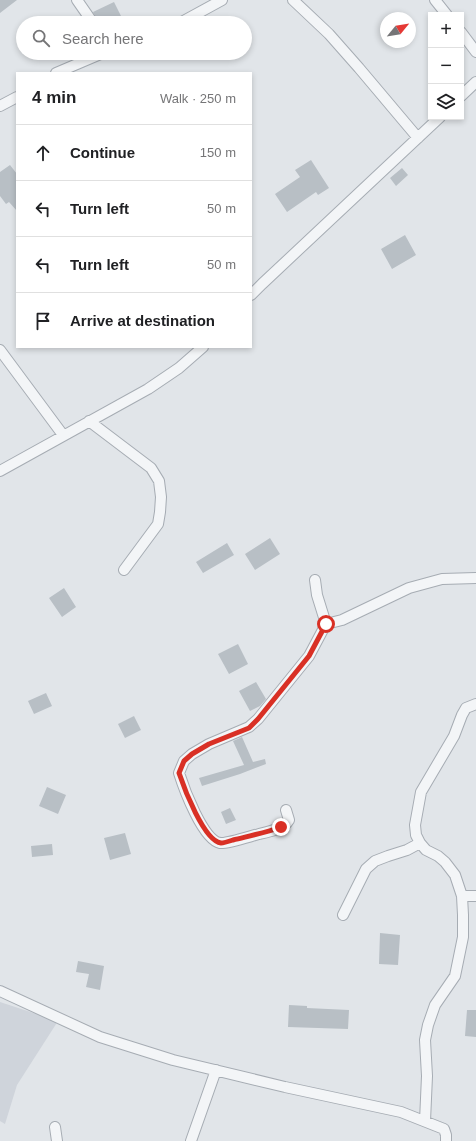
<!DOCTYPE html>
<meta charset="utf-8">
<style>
:root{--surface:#fff;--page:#f6f6f6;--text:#202124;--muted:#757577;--line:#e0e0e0}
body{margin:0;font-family:Arial,sans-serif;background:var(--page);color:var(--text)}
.controls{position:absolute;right:12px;top:12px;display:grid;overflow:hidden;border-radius:0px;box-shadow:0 2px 6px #0003}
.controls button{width:36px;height:36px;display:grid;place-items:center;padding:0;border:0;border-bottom:1px solid var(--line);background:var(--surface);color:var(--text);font:20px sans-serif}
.compass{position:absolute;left:380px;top:12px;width:36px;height:36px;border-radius:50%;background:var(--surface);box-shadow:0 2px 6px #0003;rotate:60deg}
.stop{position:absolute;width:12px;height:12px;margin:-9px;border:3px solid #d93025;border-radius:50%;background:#fff}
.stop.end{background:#d93025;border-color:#fff;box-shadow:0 1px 4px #0008}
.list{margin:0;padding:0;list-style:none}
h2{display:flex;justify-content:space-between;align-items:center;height:52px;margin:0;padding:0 16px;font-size:17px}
h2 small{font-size:13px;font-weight:400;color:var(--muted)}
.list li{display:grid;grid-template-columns:26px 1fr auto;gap:12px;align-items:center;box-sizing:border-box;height:56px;padding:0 16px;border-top:1px solid var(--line)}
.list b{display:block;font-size:15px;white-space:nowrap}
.list em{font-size:13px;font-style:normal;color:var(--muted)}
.icon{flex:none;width:22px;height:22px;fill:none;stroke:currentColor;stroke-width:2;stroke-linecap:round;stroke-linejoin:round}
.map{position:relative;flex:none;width:476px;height:1141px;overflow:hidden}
.search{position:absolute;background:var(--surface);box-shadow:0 2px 6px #0003;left:16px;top:16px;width:236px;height:44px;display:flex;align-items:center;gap:10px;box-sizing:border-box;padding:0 14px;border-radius:22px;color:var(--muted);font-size:15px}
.panel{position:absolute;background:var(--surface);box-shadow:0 2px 6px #0003;left:16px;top:72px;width:236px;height:276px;border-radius:0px}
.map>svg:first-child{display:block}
</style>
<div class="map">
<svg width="476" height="1141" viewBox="0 0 476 1141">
<rect width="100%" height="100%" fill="#e1e5e9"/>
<path fill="#cfd4db" d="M0 1002 58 1021 17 1085 5 1124 0 1121Z"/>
<path fill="#b8bfc5" d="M0 0H17L0 13Z
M114 2 123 20 116 23H99L93 12Z
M311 160 329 188 318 195 316 192 287 212 275 194 300 177 295 170Z
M10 165 17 174V211L9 202 6 204 0 196V172Z
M402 168 408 175 396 186 390 178Z
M405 235 416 255 392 269 381 249Z
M270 538 280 554 255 570 245 554Z
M227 543 234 555 203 573 196 562Z
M64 588 76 607 62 617 49 598Z
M238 644 248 664 229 674 218 654Z
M256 682 266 699 260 706 250 711 239 691Z
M46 693 52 706 34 714 28 701Z
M134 716 141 730 125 738 118 724Z
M242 737 253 762 265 759 266 764 240 774 202 786 199 778 244 765 233 741Z
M47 787 66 795 58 814 39 806Z
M230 808 236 820 226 824 221 812Z
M125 833 131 854 110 860 104 838Z
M52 844 53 855 32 857 31 846Z
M380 933 400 935 398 965 379 964Z
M78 961 104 966 100 990 86 987 89 974 76 972Z
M289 1005 307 1006V1008L349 1010 348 1029 288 1027Z
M467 1010H476V1037L465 1036Z"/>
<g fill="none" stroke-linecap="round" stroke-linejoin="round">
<g stroke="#a6acb3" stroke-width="12">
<path id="minor" d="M77 0 93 23
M293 0 329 34 359 68 418 138
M435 0 447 15
M180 23 222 0
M461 32 476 52
M56 73 103 53
M461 96 476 82
M0 106 17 97
M251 295 262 284 440 117
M0 350 63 435
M89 421 151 468 159 481 161 497 160 512 158 524 124 570
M0 471 148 389 179 368 203 347
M326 624 342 620 409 588 442 579 476 578
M286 810 289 820C284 829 268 832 259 834 251 836 227 844 220 843 203 840 184 789 179 773L184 761 192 754 209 744 249 727 258 719 309 656 326 624 317 595 315 580
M462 896H476
M343 915 366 869 375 861 388 856 407 850 420 843
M0 991 100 1037 173 1060 285 1087 401 1112 444 1129 446 1135V1141
M425 1121 427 1076 425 1040 428 1025 435 1005 455 976 463 937V915L462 896 455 875 445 862 438 856 426 850 420 843 416 835 415 825 421 792 454 736 462 715 466 708 476 704
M55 1127 57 1141
M191 1141 216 1070"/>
</g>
<use href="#minor" stroke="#f3f5f7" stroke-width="10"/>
</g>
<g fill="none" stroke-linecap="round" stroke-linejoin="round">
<path stroke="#d93025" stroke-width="5" d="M281 827C265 833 249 836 233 840 230 841 224 843 221 843 204 841 184 788 179 773L184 761 192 754 209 744 249 728 258 719 309 656 326 624"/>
</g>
</svg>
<div class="controls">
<button>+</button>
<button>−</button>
<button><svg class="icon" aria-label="layers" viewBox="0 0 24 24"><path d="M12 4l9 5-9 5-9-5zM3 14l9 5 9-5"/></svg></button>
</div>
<svg class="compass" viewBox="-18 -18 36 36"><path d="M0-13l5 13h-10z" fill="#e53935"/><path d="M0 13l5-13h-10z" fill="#757577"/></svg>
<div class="stop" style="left:326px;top:624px"></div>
<div class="stop end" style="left:281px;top:827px"></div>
<div class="search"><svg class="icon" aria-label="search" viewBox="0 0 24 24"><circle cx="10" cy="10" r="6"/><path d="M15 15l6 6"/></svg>Search here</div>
<section class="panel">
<h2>4 min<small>Walk · 250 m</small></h2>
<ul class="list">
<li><svg class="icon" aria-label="ahead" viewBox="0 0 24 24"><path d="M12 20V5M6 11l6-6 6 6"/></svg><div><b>Continue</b></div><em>150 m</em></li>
<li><svg class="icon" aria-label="left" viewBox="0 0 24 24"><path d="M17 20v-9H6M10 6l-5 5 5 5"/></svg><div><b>Turn left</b></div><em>50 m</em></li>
<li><svg class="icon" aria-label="left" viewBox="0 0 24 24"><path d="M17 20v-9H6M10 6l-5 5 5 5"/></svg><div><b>Turn left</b></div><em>50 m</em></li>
<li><svg class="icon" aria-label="arrive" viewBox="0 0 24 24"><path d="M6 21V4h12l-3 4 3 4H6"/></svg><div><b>Arrive at destination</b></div></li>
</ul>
</section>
</div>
